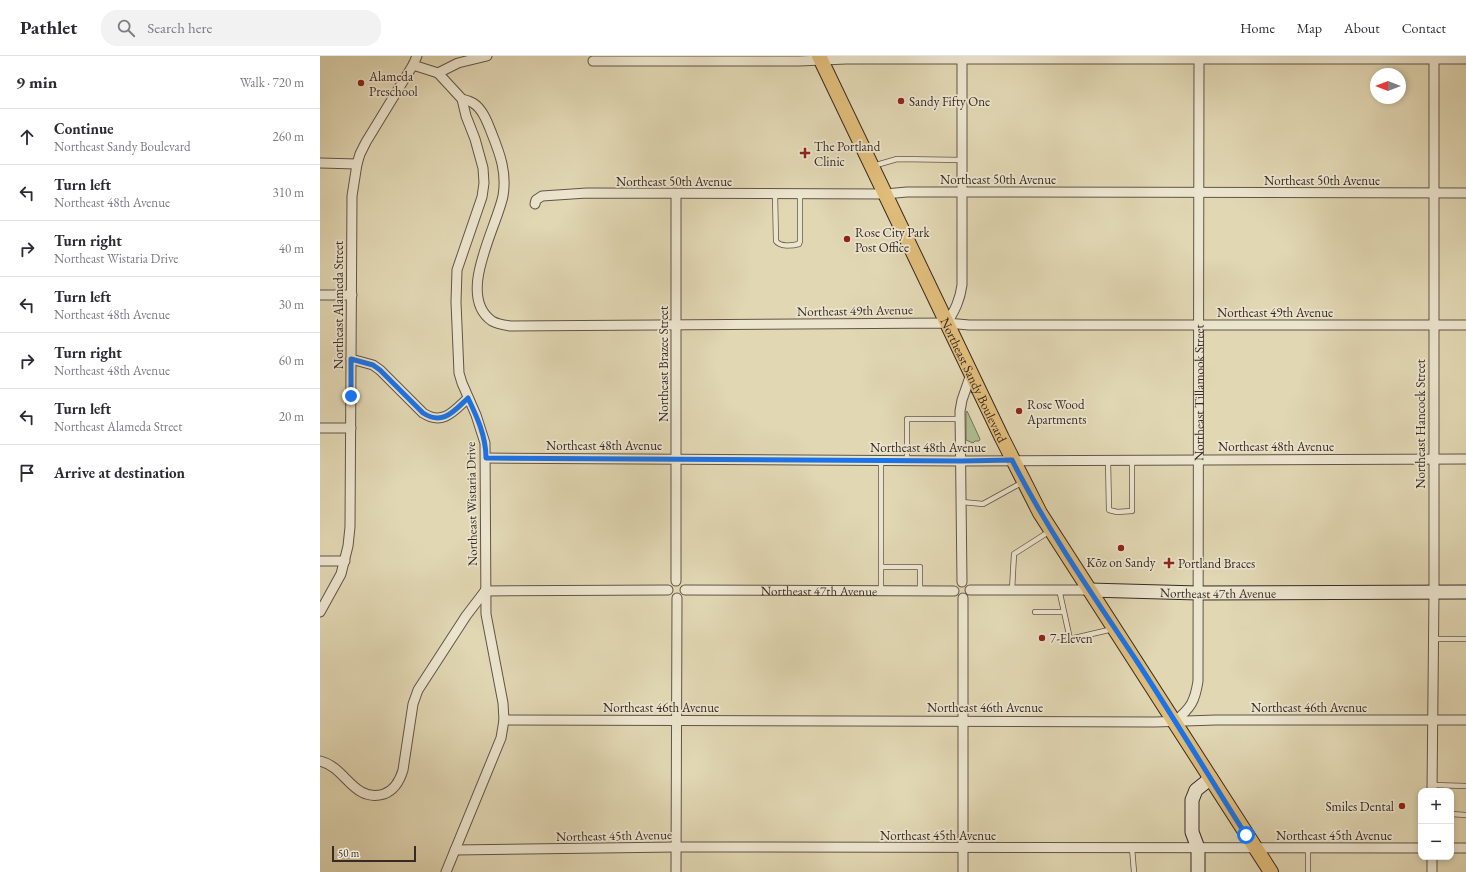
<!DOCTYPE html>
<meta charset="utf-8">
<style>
:root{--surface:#fff;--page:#f2f2f3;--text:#2b2b33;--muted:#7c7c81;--line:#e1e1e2}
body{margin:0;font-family:"EB Garamond",serif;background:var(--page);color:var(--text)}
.controls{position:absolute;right:12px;bottom:12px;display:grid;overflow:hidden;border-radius:8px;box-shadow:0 2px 6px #0003}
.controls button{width:36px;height:36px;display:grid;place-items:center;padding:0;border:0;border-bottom:1px solid var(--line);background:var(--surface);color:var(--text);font:20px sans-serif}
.compass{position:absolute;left:1050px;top:12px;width:36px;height:36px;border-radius:50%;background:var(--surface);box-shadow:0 2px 6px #0003;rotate:270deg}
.scale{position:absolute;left:12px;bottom:10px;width:84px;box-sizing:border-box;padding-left:4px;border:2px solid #372924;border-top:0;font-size:11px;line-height:14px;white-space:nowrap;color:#372924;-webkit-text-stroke:3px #ece5ce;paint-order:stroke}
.stop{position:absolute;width:12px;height:12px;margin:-9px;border:3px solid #1a73e8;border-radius:50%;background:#fff}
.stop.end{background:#1a73e8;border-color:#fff;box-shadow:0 1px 4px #0008}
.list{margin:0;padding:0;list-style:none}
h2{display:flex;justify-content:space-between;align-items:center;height:52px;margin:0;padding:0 16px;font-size:17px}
h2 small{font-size:13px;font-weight:400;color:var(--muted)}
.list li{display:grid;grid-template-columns:26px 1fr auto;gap:12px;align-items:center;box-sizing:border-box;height:56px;padding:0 16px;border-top:1px solid var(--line)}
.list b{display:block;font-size:15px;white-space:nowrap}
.list p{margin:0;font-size:13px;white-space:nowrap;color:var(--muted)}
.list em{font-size:13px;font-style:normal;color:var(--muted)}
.icon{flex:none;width:22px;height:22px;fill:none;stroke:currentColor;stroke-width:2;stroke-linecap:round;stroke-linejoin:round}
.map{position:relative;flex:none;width:1146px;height:816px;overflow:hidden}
header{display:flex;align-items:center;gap:24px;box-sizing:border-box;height:56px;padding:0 20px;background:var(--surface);border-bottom:1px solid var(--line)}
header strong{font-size:19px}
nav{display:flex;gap:22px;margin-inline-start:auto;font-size:14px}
.search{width:280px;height:36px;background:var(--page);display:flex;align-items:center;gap:10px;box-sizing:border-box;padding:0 14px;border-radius:16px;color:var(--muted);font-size:15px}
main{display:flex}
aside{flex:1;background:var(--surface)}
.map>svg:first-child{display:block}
</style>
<header>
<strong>Pathlet</strong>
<div class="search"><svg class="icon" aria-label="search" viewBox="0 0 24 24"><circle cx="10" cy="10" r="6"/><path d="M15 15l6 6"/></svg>Search here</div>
<nav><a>Home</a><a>Map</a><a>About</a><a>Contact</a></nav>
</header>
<main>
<aside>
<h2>9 min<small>Walk · 720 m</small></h2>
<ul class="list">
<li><svg class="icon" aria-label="ahead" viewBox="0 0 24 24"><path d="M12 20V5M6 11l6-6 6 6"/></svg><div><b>Continue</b><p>Northeast Sandy Boulevard</p></div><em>260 m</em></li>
<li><svg class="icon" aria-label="left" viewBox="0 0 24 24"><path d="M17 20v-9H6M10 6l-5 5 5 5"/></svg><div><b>Turn left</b><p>Northeast 48th Avenue</p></div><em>310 m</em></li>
<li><svg class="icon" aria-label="right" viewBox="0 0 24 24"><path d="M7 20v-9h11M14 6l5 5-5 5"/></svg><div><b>Turn right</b><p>Northeast Wistaria Drive</p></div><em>40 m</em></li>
<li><svg class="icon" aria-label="left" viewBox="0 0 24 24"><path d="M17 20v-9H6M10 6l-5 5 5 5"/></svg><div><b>Turn left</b><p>Northeast 48th Avenue</p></div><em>30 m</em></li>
<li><svg class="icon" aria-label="right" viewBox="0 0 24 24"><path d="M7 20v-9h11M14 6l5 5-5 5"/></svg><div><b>Turn right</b><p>Northeast 48th Avenue</p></div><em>60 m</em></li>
<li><svg class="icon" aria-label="left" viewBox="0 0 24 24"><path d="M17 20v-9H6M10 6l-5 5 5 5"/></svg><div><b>Turn left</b><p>Northeast Alameda Street</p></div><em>20 m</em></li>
<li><svg class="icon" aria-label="arrive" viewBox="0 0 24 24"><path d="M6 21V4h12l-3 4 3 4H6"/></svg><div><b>Arrive at destination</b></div></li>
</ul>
</aside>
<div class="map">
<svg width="1146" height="816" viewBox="0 0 1146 816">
<rect width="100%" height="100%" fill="#e1d7b3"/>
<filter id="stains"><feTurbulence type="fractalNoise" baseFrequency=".005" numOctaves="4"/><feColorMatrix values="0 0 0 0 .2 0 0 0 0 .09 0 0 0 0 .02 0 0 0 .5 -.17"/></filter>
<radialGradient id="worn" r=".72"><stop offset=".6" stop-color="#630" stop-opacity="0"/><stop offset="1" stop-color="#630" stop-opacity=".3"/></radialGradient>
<path fill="#adbf91" stroke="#72745a" d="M647 355 660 383 659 385H655L653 387 646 384V356Z"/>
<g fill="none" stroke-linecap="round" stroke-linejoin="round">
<g stroke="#625448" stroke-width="6">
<path id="lane" d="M553 110 577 103 643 104
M455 138 456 185C460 191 472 190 479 188L480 185V138
M788 403 789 454 797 456 812 455V403
M561 404V535
M587 404V363H640
M642 446 663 448 703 426
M562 511H600V535
M739 533 750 583 793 573
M692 534 694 498 730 475
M715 556H744
M1113 583H1146
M1112 729 1146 730
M1131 758 1146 759
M812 792 814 816
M988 792V816"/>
</g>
<g stroke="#625448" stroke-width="11">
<g id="street">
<path d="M273 5H479L526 3H1146"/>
<path d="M93 9 118 17 142 43 146 60 155 83 163 112 164 127 162 141 137 214 136 246 139 317 142 327 156 359 165 387 166 558 183 647 184 664 181 682 126 816"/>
<path d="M118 17 138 7 167 0"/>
<path d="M142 43C146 44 150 45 153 47 163 53 168 68 172 78 180 98 187 117 183 140 176 173 136 240 172 265 177 268 184 269 190 270L627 267 649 269H1146"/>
<path d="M0 107 37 108"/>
<path d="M356 138V525"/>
<path d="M215 148 216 144 222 140 267 137 565 138 587 136H643L1146 137"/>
<path d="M0 239H32"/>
<path d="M627 267C635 254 640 244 642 229V0"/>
<path d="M31 303 53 309 60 314 103 357C123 370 134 355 148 342"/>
<path d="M0 372H31"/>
<path d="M166 402 642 405 1146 403"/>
<path d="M0 505H25"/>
<path d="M642 526 640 355 642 344 651 318"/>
<path id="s1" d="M365 534 634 535"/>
<path d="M650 534H769"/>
<path d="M165 535 348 534"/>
<path d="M643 542V816"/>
<path d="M0 556 21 518 28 490 30 471 32 140 37 108 40 98 46 86 93 9 97 0"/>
<path d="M184 664 835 666 896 664H1146"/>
<path id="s2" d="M855 665C871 652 875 645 878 625L879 0"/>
<path d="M0 705C26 711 33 747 64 738 75 734 80 724 83 714L93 648 98 634 146 560 165 535"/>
<path d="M1112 735 1114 536V0"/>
<path d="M1131 792H1146"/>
<path d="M135 794 356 791 1101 792"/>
<path d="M1112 801V816"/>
<path d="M356 816 357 542"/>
</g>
</g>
<g stroke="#372924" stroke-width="15">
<g id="secondary">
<path id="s3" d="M769 534 878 537 1146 536"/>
<path d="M878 816V792L872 776V744L876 734 891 722"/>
</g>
</g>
<g stroke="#372924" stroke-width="16">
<g id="primary">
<path id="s4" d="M499 0 682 382 720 457 951 816"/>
</g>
</g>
<use href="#lane" stroke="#ece5ce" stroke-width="4.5"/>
<use href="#street" stroke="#ece5ce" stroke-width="9"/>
<use href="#secondary" stroke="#ece5ce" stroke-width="13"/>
<use href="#primary" stroke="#e0bc7a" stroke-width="14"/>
</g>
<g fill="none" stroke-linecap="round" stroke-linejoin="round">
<path stroke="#1a73e8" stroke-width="5" d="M31 340V303L53 309 60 314 103 357C123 370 134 355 148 342 157 361 166 380 166 402L642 405 692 404C728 475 774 541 818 607 855 664 890 722 926 779"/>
</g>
<g fill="#8f2418" stroke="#ece5ce" stroke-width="1.5">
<circle cx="41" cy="27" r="4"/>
<circle cx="581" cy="45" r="4"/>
<path d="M483 91h4v4h4v4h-4v4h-4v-4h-4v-4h4z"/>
<circle cx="527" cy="183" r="4"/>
<circle cx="699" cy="355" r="4"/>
<circle cx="801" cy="492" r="4"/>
<path d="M847 501h4v4h4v4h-4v4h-4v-4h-4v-4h4z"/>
<circle cx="722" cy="582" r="4"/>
<circle cx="1082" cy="750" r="4"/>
</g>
<g text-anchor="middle" stroke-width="3.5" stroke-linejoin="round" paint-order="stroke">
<g font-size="13" fill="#372924" stroke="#ece5ce" text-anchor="start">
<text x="49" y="25">Alameda<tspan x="49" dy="15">Preschool</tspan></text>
<text x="589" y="50">Sandy Fifty One</text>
<text x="494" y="95">The Portland<tspan x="494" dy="15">Clinic</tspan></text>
<text x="535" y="181">Rose City Park<tspan x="535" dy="15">Post Office</tspan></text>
<text x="707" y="353">Rose Wood<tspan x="707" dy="15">Apartments</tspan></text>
<text x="801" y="511" text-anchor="middle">Kōz on Sandy</text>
<text x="858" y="512">Portland Braces</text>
<text x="730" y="587">7-Eleven</text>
<text x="1074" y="755" text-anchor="end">Smiles Dental</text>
</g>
<g font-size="13" fill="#372924" stroke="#ece5ce">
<text x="678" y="128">Northeast 50th Avenue</text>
<text x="1002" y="129">Northeast 50th Avenue</text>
<text x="354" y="130">Northeast 50th Avenue</text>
<text transform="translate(18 249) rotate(-90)" y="5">Northeast Alameda Street</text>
<text transform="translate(535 254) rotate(-1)" y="5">Northeast 49th Avenue</text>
<text x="955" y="261">Northeast 49th Avenue</text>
<text transform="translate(343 308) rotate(-90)" y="5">Northeast Brazee Street</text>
<text dy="5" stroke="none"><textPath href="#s4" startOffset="359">Northeast Sandy Boulevard</textPath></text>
<text dy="5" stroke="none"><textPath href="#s2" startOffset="336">Northeast Tillamook Street</textPath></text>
<text transform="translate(1100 368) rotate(-90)" y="5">Northeast Hancock Street</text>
<text x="284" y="394">Northeast 48th Avenue</text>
<text x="956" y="395">Northeast 48th Avenue</text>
<text x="608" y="396">Northeast 48th Avenue</text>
<text transform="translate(151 448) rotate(-91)" y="5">Northeast Wistaria Drive</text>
<text dy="5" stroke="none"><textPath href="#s1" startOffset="134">Northeast 47th Avenue</textPath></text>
<text dy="5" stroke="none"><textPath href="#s3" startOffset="129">Northeast 47th Avenue</textPath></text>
<text x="341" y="656">Northeast 46th Avenue</text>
<text x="665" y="656">Northeast 46th Avenue</text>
<text x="989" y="656">Northeast 46th Avenue</text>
<text transform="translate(294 779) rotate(-1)" y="5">Northeast 45th Avenue</text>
<text x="618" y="784">Northeast 45th Avenue</text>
<text x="1014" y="784">Northeast 45th Avenue</text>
</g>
</g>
<rect width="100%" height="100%" filter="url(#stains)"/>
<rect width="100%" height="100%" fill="url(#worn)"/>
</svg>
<div class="controls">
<button>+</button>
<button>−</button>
</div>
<svg class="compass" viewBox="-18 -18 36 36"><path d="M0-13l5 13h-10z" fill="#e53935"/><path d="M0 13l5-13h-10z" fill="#7c7c81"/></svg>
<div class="scale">50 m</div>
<div class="stop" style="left:926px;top:779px"></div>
<div class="stop end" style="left:31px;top:340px"></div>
</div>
</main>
